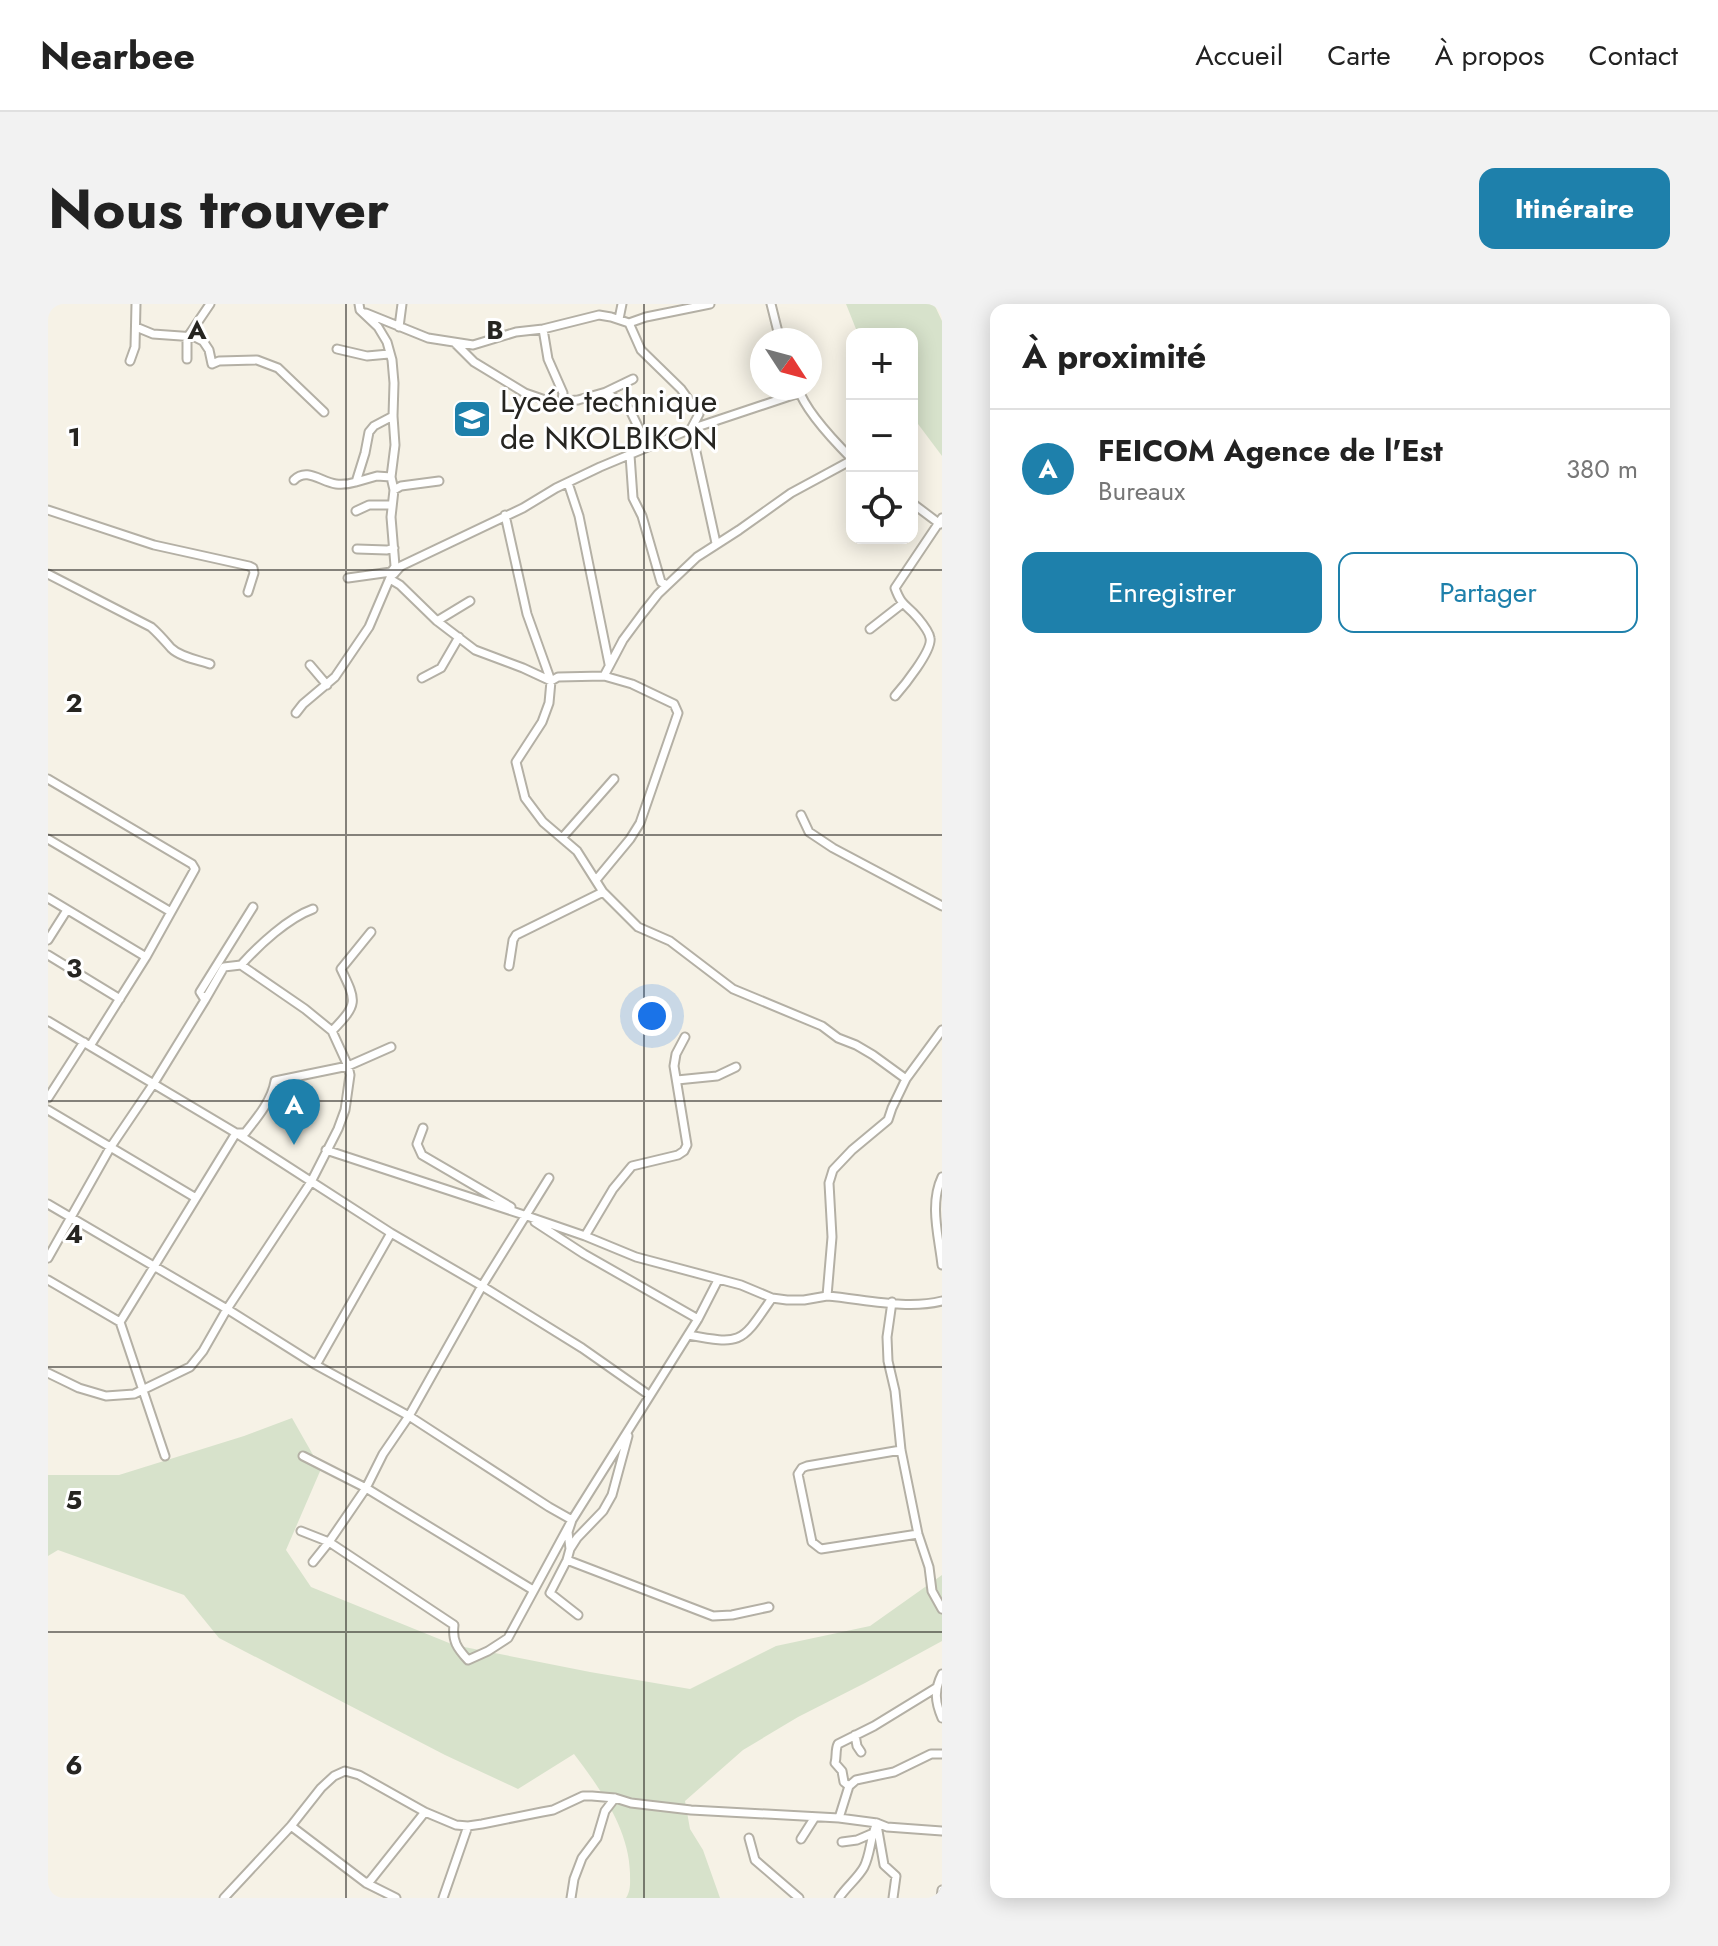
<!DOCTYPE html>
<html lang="fr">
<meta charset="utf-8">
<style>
:root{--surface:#fff;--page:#f2f2f2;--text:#222;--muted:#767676;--line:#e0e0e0;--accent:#1e80ab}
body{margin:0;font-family:Jost,sans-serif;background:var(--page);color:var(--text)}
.controls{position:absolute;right:24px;top:24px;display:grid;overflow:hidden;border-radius:16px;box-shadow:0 4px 20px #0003}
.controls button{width:72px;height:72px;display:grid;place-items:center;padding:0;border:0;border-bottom:2px solid var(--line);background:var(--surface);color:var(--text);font:40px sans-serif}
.compass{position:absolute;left:702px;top:24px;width:72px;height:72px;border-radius:50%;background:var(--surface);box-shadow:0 4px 20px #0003;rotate:126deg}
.you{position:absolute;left:604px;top:712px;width:28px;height:28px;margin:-20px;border:6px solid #fff;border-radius:50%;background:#1a73e8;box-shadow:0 0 0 12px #1a73e833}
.badge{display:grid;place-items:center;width:52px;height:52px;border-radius:50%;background:var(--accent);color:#fff;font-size:26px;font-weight:700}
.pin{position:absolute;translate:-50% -66px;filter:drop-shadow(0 2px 4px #0008)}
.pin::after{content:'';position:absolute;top:42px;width:28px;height:24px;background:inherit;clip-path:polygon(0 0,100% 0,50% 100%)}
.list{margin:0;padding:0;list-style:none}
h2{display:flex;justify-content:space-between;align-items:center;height:104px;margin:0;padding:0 32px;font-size:34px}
h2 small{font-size:26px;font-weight:400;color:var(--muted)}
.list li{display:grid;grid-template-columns:52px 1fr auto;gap:24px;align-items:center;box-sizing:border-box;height:120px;padding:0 32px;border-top:2px solid var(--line)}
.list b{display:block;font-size:30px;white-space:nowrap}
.list p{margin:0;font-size:26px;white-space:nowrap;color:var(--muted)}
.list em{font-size:26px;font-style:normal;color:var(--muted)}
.actions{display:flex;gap:16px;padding:24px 32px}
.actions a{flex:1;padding:18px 0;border:2px solid var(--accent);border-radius:16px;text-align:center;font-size:28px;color:var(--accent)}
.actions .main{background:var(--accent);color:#fff}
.icon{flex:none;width:44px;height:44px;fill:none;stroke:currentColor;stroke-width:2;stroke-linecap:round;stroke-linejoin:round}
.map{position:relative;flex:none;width:894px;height:1594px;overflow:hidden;border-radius:16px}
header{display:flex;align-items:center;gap:48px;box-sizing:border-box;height:112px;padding:0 40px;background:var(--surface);border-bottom:2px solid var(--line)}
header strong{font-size:38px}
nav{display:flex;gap:44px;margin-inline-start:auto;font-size:28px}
.intro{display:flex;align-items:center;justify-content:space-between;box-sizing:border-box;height:192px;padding:0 48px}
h1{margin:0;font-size:56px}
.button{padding:20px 36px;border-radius:16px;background:var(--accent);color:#fff;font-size:28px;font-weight:700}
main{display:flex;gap:48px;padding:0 48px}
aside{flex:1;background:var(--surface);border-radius:16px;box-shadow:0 4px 20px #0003}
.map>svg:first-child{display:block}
</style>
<header>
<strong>Nearbee</strong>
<nav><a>Accueil</a><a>Carte</a><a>À propos</a><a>Contact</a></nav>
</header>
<div class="intro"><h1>Nous trouver</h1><a class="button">Itinéraire</a></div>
<main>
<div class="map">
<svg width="894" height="1594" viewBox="0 0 894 1594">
<rect width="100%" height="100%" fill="#f6f2e6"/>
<path fill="#d7e2cb" d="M798 0H886L894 17V152L864 112V30H810Z
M244 1114 273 1165 238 1246 263 1283 406 1341 542 1368 642 1385 728 1342 822 1322 894 1271V1337L817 1379 750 1413 695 1446 637 1497 642 1525 655 1546 672 1594H578C583 1586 582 1579 582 1569 581 1525 552 1484 526 1450L470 1485 397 1451 171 1334 136 1291 10 1246 0 1252V1171H71L196 1132Z"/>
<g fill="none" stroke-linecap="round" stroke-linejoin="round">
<g stroke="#b4b0a5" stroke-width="11">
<path id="minor" d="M723 0 732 36
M318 9 380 34 425 41 468 28 495 25 551 11 563 13 581 19 598 13 662 0
M571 15 574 0
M581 19 593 46 633 85 651 110 643 125 668 239
M88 23 105 30 147 33 155 37 161 46 164 60 171 57 209 56 230 64 276 108
M351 23 354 0
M495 25 500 55 515 89 514 97
M407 39 426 58 477 89 503 98 530 96 558 88 585 75
M289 45 319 52 341 50
M139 55V34L162 0
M82 57 87 43 88 0
M750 84C757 106 787 138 804 155
M558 88 582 106 595 133 604 142
M582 151 585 194 594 212 613 278 619 281
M246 176C259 163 273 178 288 180 295 181 301 180 308 178L317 149 321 128 326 122 345 112
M308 178 329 172 343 173
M520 179 531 212 561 360
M346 186 353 182 391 177
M864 199 892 220
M0 206 106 241 201 262 205 264 206 269 200 288
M308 207 321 201H344
M457 211 479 310 503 377 501 399 494 418 468 458 477 494 495 518 529 547 555 588 590 623 622 637 685 685 774 722 790 734 808 741 825 751 858 775
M309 245 339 246 346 244
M0 270 103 323C111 330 116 336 123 344 132 353 150 356 162 360
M346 270 353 262 475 204 508 184 552 163 643 125 751 89
M300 274 343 268 346 264
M342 275 352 281 389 317 427 346 475 364 503 377 510 373 556 372 584 380 626 400 630 409 592 519 582 535 548 576
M389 317 422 297
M822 325 854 300
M262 361 279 381
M556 372 575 336 595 309 610 290 649 253 691 226 743 189 804 156
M374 374 393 364 411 333
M847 392C855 383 885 346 882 334 881 327 874 319 869 313 858 300 854 303 847 284L894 214
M248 409 255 400 287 373 321 323 347 262 343 213 346 186 343 173 347 141 345 112 346 79 344 56 339 38 330 23 312 6 311 0
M0 475 144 560 147 565 98 653 42 742
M753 511 761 528 785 544 894 602
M514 534 566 475
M0 535 123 608
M0 594 98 653
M0 636 19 606
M0 651 72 695
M193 661C211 641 240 614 265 605
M461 662 465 636 468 631 555 588
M0 717 188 829 343 929 434 982 534 1044 601 1091
M284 727C310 700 309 698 293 665L323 628
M629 776 669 772 688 763
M0 794 36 738
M0 806 148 894
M375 824 369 840 374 851 463 903
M278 846 476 911 537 932 588 953 693 981 724 994 739 996H756L779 992 784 933 781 879 785 866 804 846 840 816 844 804 858 775 894 726
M894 873C881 900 891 933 894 961
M0 900 179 1005 268 1061 361 1112 501 1203 524 1216 520 1228 522 1245
M487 918 536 950 650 1015
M537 932 565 885 584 862 630 851 636 847 639 841 626 762 628 750 637 733
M0 954 62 844 106 779 157 696 152 688 205 603
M0 976 72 1018 117 1152
M779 992C816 995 858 1006 894 997
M844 998 839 1033 840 1057 847 1087 853 1146 870 1230 881 1263 884 1287 894 1305
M72 1018 188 829H197C209 814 224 796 227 777L300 762 343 743
M640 1031C695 1041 693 1039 724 994
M268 1061 343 929
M0 1069 31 1084 58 1092 86 1090 142 1063 155 1047 179 1005 263 878 290 825 297 806 302 771 300 762 284 727 257 705 193 661 176 663 157 696
M853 1146 759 1162 754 1164 750 1170 764 1238 773 1245 870 1230
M255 1152 318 1184 485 1286
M253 1227 281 1238 406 1321C404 1337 409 1344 420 1356L440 1347 460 1334 524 1216 650 1015 670 976
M519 1256 665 1312 684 1311 721 1303
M265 1258 281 1238 318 1184 335 1150 361 1112 434 982 501 874
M530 1311 502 1289 519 1256 522 1245 529 1234 555 1207 564 1191 580 1132
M894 1370C886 1386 887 1398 894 1414
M807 1431 809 1442 813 1448
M801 1482 796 1478 794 1467 787 1459C789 1452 787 1446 790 1440L826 1422 888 1384
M791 1514 801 1482 808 1476 846 1468 883 1450H894
M829 1521 836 1561 848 1572 845 1594
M243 1522 318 1579 322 1577 377 1508
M701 1534 707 1556 751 1594
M753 1535 767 1513
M794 1538 809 1536 823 1530
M318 1579 348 1594
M176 1594 243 1522 273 1484 286 1472 297 1467 311 1471 377 1508 408 1521 420 1522 434 1520 494 1508 505 1506 535 1492H544L567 1494 583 1499 643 1506 791 1514 829 1519 839 1523 894 1527
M395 1594 420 1522
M523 1594 526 1575 534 1554 549 1534 557 1507 567 1494
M791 1594C798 1583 810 1574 816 1563 823 1549 822 1533 829 1519
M893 1594 894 1586"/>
</g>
<use href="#minor" stroke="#fff" stroke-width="7"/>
</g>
<path fill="none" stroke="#262521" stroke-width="2" stroke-opacity="0.55" d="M298 0V1594M596 0V1594M0 266H894M0 531H894M0 797H894M0 1063H894M0 1328H894"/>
<defs>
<g id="school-square" transform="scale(2)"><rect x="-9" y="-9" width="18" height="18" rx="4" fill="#1e80ab" stroke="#fff"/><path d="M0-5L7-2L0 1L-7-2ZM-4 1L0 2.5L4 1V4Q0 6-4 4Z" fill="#fff"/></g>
</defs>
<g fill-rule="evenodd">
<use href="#school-square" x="424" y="115"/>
</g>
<g text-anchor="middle" stroke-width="6" stroke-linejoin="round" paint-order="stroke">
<g font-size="32" fill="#262521" stroke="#fff" text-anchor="start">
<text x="452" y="108">Lycée technique<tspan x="452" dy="37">de NKOLBIKON</tspan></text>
</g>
</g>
<g font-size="26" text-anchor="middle" font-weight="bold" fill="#262521" stroke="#fff" stroke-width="6" stroke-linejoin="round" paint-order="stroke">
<text x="149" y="35">A</text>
<text x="447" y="35">B</text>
<text x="26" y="142">1</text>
<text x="26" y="408">2</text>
<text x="26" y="673">3</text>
<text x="26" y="939">4</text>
<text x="26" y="1205">5</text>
<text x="26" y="1470">6</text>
</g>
</svg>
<div class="controls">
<button>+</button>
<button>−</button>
<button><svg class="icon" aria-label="locate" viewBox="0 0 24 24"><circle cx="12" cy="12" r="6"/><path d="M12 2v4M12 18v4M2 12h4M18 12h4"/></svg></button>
</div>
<svg class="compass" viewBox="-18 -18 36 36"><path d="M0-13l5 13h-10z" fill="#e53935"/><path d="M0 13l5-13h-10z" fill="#767676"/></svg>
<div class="you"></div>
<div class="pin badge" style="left:246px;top:841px">A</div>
</div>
<aside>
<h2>À proximité<small></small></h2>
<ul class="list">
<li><span class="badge">A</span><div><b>FEICOM Agence de l'Est</b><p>Bureaux</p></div><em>380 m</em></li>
</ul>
<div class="actions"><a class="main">Enregistrer</a><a>Partager</a></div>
</aside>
</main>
